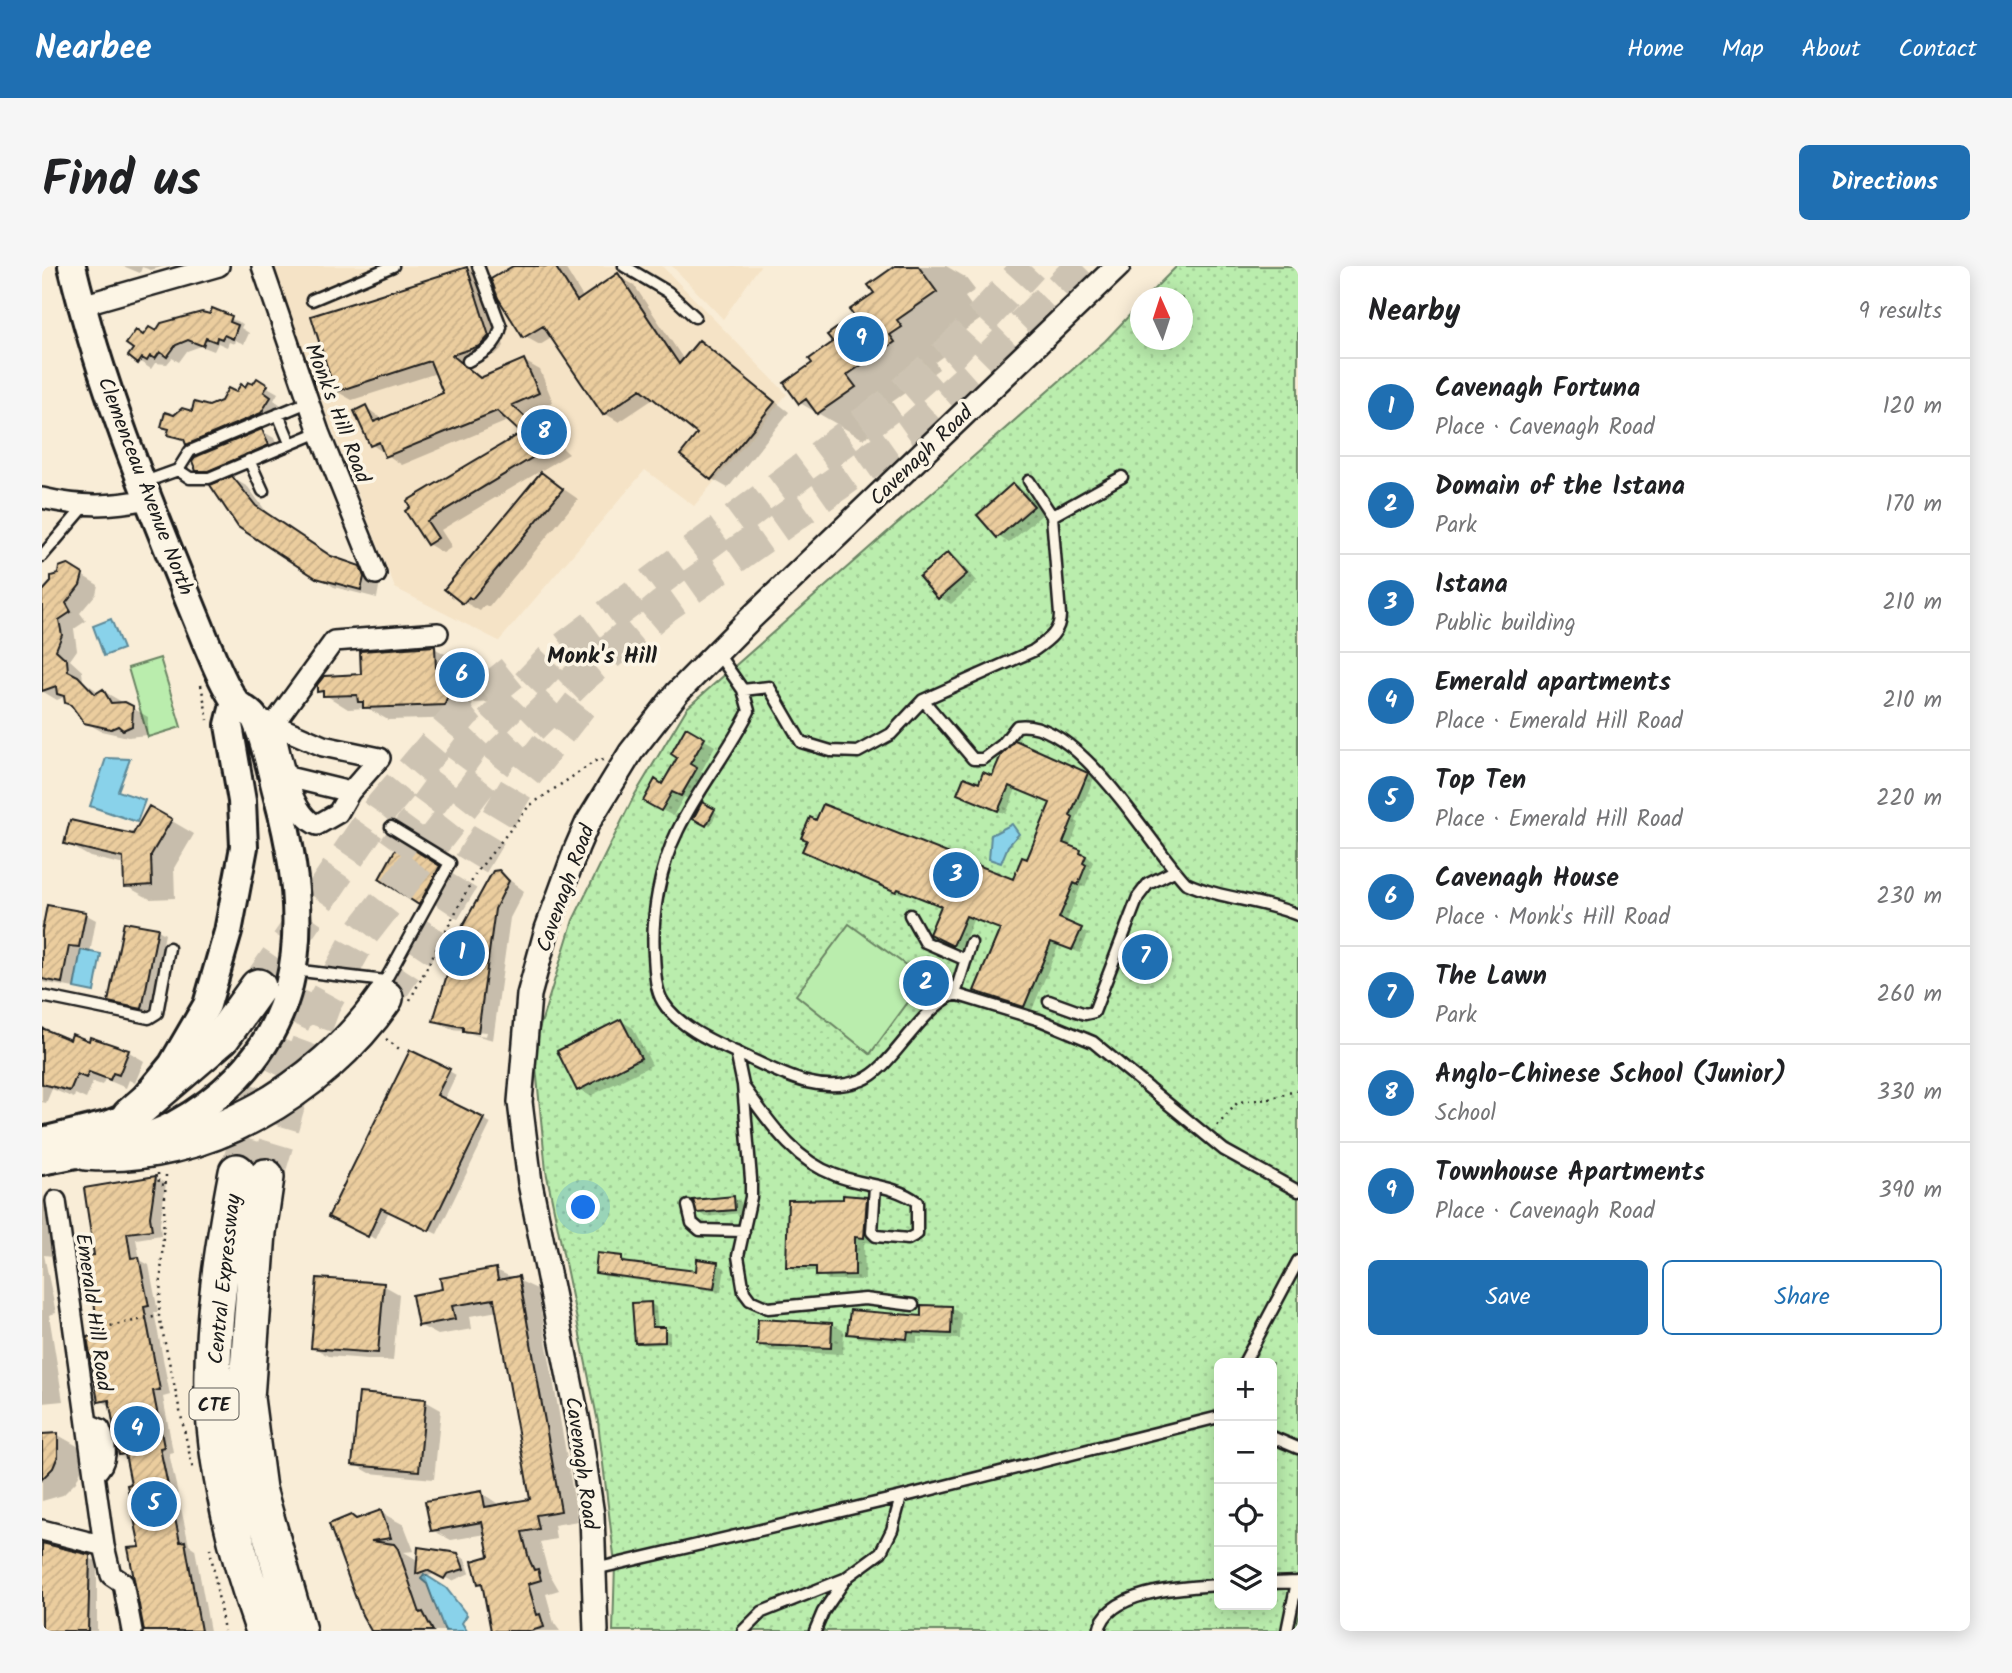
<!DOCTYPE html>
<meta charset="utf-8">
<style>
:root{--surface:#fff;--page:#f6f6f6;--text:#202124;--muted:#757577;--line:#e0e0e0;--accent:#1f6fb2}
body{margin:0;font-family:Kalam,sans-serif;background:var(--page);color:var(--text)}
.controls{position:absolute;right:21px;bottom:21px;display:grid;overflow:hidden;border-radius:10px;box-shadow:0 4px 18px #0003}
.controls button{width:63px;height:63px;display:grid;place-items:center;padding:0;border:0;border-bottom:2px solid var(--line);background:var(--surface);color:var(--text);font:35px sans-serif}
.compass{position:absolute;left:1088px;top:21px;width:63px;height:63px;border-radius:50%;background:var(--surface);box-shadow:0 4px 18px #0003;rotate:357deg}
.you{position:absolute;left:542px;top:942px;width:24px;height:24px;margin:-18px;border:5px solid #fff;border-radius:50%;background:#1a73e8;box-shadow:0 0 0 10px #1a73e833}
.badge{display:grid;place-items:center;width:46px;height:46px;border-radius:50%;background:var(--accent);color:#fff;font-size:23px;font-weight:700}
.pin{position:absolute;translate:-50% -50%;border:4px solid #fff;box-shadow:0 2px 7px #0006}
.list{margin:0;padding:0;list-style:none}
h2{display:flex;justify-content:space-between;align-items:center;height:91px;margin:0;padding:0 28px;font-size:30px}
h2 small{font-size:23px;font-weight:400;color:var(--muted)}
.list li{display:grid;grid-template-columns:46px 1fr auto;gap:21px;align-items:center;box-sizing:border-box;height:98px;padding:0 28px;border-top:2px solid var(--line)}
.list b{display:block;font-size:26px;white-space:nowrap}
.list p{margin:0;font-size:23px;white-space:nowrap;color:var(--muted)}
.list em{font-size:23px;font-style:normal;color:var(--muted)}
.actions{display:flex;gap:14px;padding:21px 28px}
.actions a{flex:1;padding:16px 0;border:2px solid var(--accent);border-radius:10px;text-align:center;font-size:24px;color:var(--accent)}
.actions .main{background:var(--accent);color:#fff}
.icon{flex:none;width:38px;height:38px;fill:none;stroke:currentColor;stroke-width:2;stroke-linecap:round;stroke-linejoin:round}
.map{position:relative;flex:none;width:1256px;height:1365px;overflow:hidden;border-radius:10px}
header{display:flex;align-items:center;gap:42px;box-sizing:border-box;height:98px;padding:0 35px;background:var(--accent);color:#fff}
header strong{font-size:33px}
nav{display:flex;gap:38px;margin-inline-start:auto;font-size:24px}
.intro{display:flex;align-items:center;justify-content:space-between;box-sizing:border-box;height:168px;padding:0 42px}
h1{margin:0;font-size:49px}
.button{padding:18px 32px;border-radius:10px;background:var(--accent);color:#fff;font-size:24px;font-weight:700}
main{display:flex;gap:42px;padding:0 42px}
aside{flex:1;background:var(--surface);border-radius:10px;box-shadow:0 4px 18px #0003}
.map>svg:first-child{display:block}
</style>
<header>
<strong>Nearbee</strong>
<nav><a>Home</a><a>Map</a><a>About</a><a>Contact</a></nav>
</header>
<div class="intro"><h1>Find us</h1><a class="button">Directions</a></div>
<main>
<div class="map">
<svg width="1256" height="1365" viewBox="0 0 1256 1365">
<defs>
<pattern id="green-dots" width="8" height="8" patternUnits="userSpaceOnUse" patternTransform="scale(1.75)"><rect width="8" height="8" fill="#baedad"/><path d="M2 2h.1M6 6h.1" fill="none" stroke="#9fcb94" stroke-width="1.8" stroke-linecap="round"/></pattern>
<pattern id="building-hatch" width="6" height="6" patternUnits="userSpaceOnUse" patternTransform="scale(1.75)"><rect width="6" height="6" fill="#ebcd9e"/><path d="M-1 1l2-2M0 6l6-6M5 7l2-2" fill="none" stroke="#c9af88"/></pattern>
</defs>
<rect width="100%" height="100%" fill="#f9edd7"/>
<filter id="ink" filterUnits="userSpaceOnUse"><feTurbulence type="fractalNoise" baseFrequency=".0143" numOctaves="2"/><feDisplacementMap in="SourceGraphic" scale="14" xChannelSelector="R" yChannelSelector="G"/><feConvolveMatrix kernelMatrix="1 2 1 2 8 2 1 2 1" color-interpolation-filters="sRGB"/></filter>
<g filter="url(#ink)">
<path fill="#f5e3c6" d="M232 0H620L745 128 652 240 603 204 457 375 353 322 226 2Z
M630 0H718L681 53Z"/>
<path fill="url(#green-dots)" stroke="#6b8464" stroke-width="2" fill-rule="evenodd" d="M1135 0H1256V1365H571L573 1298 556 1156 504 905 492 780 531 654 592 530 645 442 1063 75 1098 38V74H1140V32L1104 31ZM1177 1097H1230V1339H1177Z"/>
<path fill="#baedad" stroke="#6b8464" stroke-width="2" d="M118 392 139 461 106 471 86 402Z
M807 658 883 713 828 788 754 729Z"/>
<path fill="#89d2ea" stroke="#5d8998" stroke-width="2" d="M69 353 81 383 62 390 51 360Z
M64 492 88 493 76 525 103 534 95 556 48 540Z
M970 558 977 568 966 580 959 597 947 593 949 569Z
M39 684 59 688 52 726 32 722Z
M382 1308 404 1322 425 1349 420 1357 425 1365H403L385 1318 379 1313Z"/>
<path fill="#0003" d="M81 0H123L109 4 100 1 98 7Z
M474 0H522L542 33 576 10 592 19 642 94 657 76 747 146 686 222 670 213 657 168 613 132 577 156 562 147 511 71 498 79 482 70Z
M856 0H904L923 11 933 24 923 31 939 53 899 81 904 88 893 96 897 103 850 136 858 148 821 173 758 137 772 98Z
M425 2 440 11 462 80 454 88 423 98 441 113 482 95 498 104 511 136 483 148 527 188 399 264 410 281 401 287 386 278 365 245 482 167 468 154 360 199 329 178 324 141 341 154 403 128 395 107 310 134 294 125Z
M171 45 201 58 199 62 207 67 202 78 193 74 192 78 187 76 185 81 176 77 172 85 159 80 145 85 137 96 130 92 125 98 113 97 109 103 88 89 102 70 169 51Z
M215 115 236 127 232 134 239 139 231 153 157 184 127 168 128 164 121 160 133 151 167 142 212 120Z
M220 165 232 172 237 185 168 210 156 203Z
M500 208 536 233 447 341 443 339 438 345 422 336Z
M190 212 206 221 229 252 292 293 333 311 337 321 335 332 292 321 198 259Z
M972 219 983 226 1002 247 967 277 956 270Z
M906 288 917 294 935 315 909 338 897 331Z
M25 300 56 319 54 328 38 347 44 355 32 363 35 384 28 394 40 405 41 415 58 427 61 425 106 451 105 469 86 471 59 465 43 456 24 430 15 434 0 425V327Z
M392 382 416 395V404L441 403 464 417 465 431 461 432V436L431 437 426 452 346 454 325 442 306 443 277 425Z
M645 464 673 480 659 506 666 510 651 535 642 531 631 550 603 535 621 520 637 491Z
M974 476 1041 504 1052 512 1034 555 1037 557 1027 582 1045 590 1051 596 1048 603 1050 604 1043 621 1039 620 1024 657 1046 668 1038 687 1017 678 990 744 941 728 959 663 932 652 919 683 889 667 900 641 863 625 862 629 769 589 972 616 986 595 1010 538 974 523 964 548 925 532 937 519 951 512Z
M661 539 675 547 668 560 653 552Z
M108 542 152 568 132 602 133 632 108 633 84 620 83 599 48 591 24 577 92 570Z
M358 577 409 608 389 644 378 637Z
M457 606 482 625 468 652 451 774 429 768 444 770 445 766 408 763 393 754Z
M43 648 54 654 48 687 39 685 32 722 0 716V665Z
M116 664 123 668 107 746 68 735Z
M579 755 591 762 610 799 548 830 537 823Z
M0 764 29 776 48 777 49 774 87 786 102 795 93 817 87 814 84 822 63 813 60 819 51 816 44 833 33 828 32 832 10 823 4 837 0 836Z
M407 805 414 809 402 834 449 857 395 968 347 945 334 973 295 955Z
M114 912 124 917 118 957 119 969 94 973 98 994 107 999 116 1046H112L128 1129 121 1131 131 1186 127 1187 147 1279 153 1283 168 1365H102L100 1282 91 1220 86 1192 79 1188 70 1140 58 1135 60 1070 54 990 44 924Z
M0 926 11 984 10 990 2 989 14 1047 7 1049 21 1135 0 1137Z
M691 932 699 936 700 947 664 951 657 946Z
M824 933 834 939 831 977 822 976 823 1014H786L776 1005H756L746 1000Z
M580 992 587 998 655 1007 675 998 683 1002 679 1026 562 1010 554 1006Z
M454 1004 495 1023 536 1255 512 1259 514 1273 498 1276 506 1305 517 1324 504 1328 512 1357 518 1365H451L449 1343 432 1296 449 1292 444 1268 409 1274 390 1264 440 1227 459 1240 490 1235 456 1045 428 1050 430 1063 396 1069 377 1059 402 1025Z
M341 1019 357 1028 351 1095 286 1090 271 1081Z
M609 1038 614 1041 616 1063 628 1066V1078L601 1079 595 1076Z
M910 1042 919 1048 918 1073 875 1071V1077L817 1072 807 1067 880 1052Z
M718 1055 790 1058 802 1065 801 1088 729 1085 717 1078Z
M383 1135 399 1144 392 1213 328 1207 312 1198Z
M16 1169 39 1182V1204L34 1216 21 1229 0 1235V1170Z
M338 1246 362 1259 372 1285 362 1286 377 1295 415 1288 423 1293 428 1307 410 1315 394 1307 384 1311 400 1359 406 1365H331L316 1255Z
M0 1278 55 1295V1365H0Z"/>
<path fill="url(#building-hatch)" stroke="#1c1c1c" stroke-width="2" d="M471 0H513L535 35 576 7 637 98 657 74 733 136 669 214 638 189 655 168 599 123 561 149 501 60 481 72 456 32 449 13Z
M853 0H876L895 26 855 54 860 61 848 69 853 76 805 109 814 121 775 148 764 133 757 138 742 117 770 97 767 93 791 76 785 69 812 50 807 44 832 27 826 19Z
M425 1 447 70 438 80 410 89 438 112 482 93 497 127 470 139 513 178 385 255 396 272 385 279 363 245 368 241 365 235 479 167 455 145 343 191 337 176 328 180 312 145 324 139 332 156 401 127 388 95 293 126 269 50Z
M170 42 190 50 188 56 196 59 191 73 182 69 180 73 175 71 174 76 164 72 161 80 146 74 134 79 125 91 118 86 113 93 108 90 105 95 100 92 96 98 86 90 91 83 84 78 94 64 101 69 107 61 114 65 119 57 160 46 168 48Z
M215 112 226 119 222 126 229 131 219 147 144 179 142 173 125 169 127 163 119 161 123 146 132 149 140 142 150 145 152 136 167 140 179 135 186 122 194 126 199 118 203 121 206 116 211 118Z
M220 163 227 179 166 205H154L150 195 153 191Z
M499 206 521 223 430 333 427 331 421 338 402 323Z
M190 210 214 240 289 290 318 300 322 311 319 324 274 312 196 261 168 219Z
M971 217 992 240 955 272 935 249Z
M906 286 925 308 896 333 877 311Z
M25 298 41 308 38 319 24 337 29 346 17 354 20 369 14 384 25 394 26 405 36 410 53 428 61 423 69 437 83 436 91 440 90 460 81 464 76 460 69 463 42 457 29 439 23 437 22 430 15 428 14 420 0 425V326L9 316V310L16 308 17 301Z
M393 380 394 403 441 402 442 419H438V424L407 425 403 439 321 442V436H316L315 429 281 430V425L275 426V419L282 410 319 408 318 385Z
M644 461 663 472 648 498 655 502 639 530 630 526 619 545 601 535 613 513 620 518 635 492 629 488Z
M973 474 1046 507 1028 550 1031 552 1021 577 1039 584 1038 587 1044 590 1041 597 1044 599 1036 619 1032 617 1017 652 1040 662 1030 684 1009 676 982 741 932 725 958 663 924 650 911 680 887 668 899 640 856 623 854 626 760 585 765 574 759 572 768 551 774 554 781 538 971 613 980 591 985 593 1008 537 967 520 956 545 915 528 922 511 937 517 941 506 950 510 959 489Z
M660 536 673 543 664 560 651 553Z
M107 540 130 553 109 589 110 619 82 621 81 592 22 578 28 554 91 568Z
M358 575 398 600 377 639 337 613Z
M457 604 467 615 453 643 436 767 421 765V761L391 755 419 663 451 605Z
M5 639 44 646 37 681 27 680 20 717 0 713V665Z
M82 656 116 662 100 743 66 736Z
M579 753 599 792 535 825 515 785Z
M0 762 28 774 30 768 47 775 48 771 87 784 77 809 71 807 68 814 47 806 44 812 35 808 28 825 0 818Z
M368 784 408 803 395 829 442 852 387 965 339 942 326 971 286 951Z
M114 910 108 951 110 964 85 967 89 992 97 991 104 1026 107 1040 102 1041 118 1124 111 1125 122 1181 118 1182 138 1276 143 1275 159 1365H102L86 1282 98 1281 85 1219 89 1218 83 1188 77 1189 67 1134 56 1136 45 1071 58 1068 43 990 52 989 42 922Z
M801 929 825 931 822 972 813 971V1009L774 1010V1001H744L746 934 801 933Z
M692 930 693 944 655 947 651 934Z
M555 987 580 990V996L654 1005 655 993 676 996 672 1023 553 1007Z
M454 1002 456 1014 477 1010 519 1245 494 1249 497 1263 480 1266 487 1293 492 1304 496 1303 499 1314 486 1318 495 1349 498 1348 502 1361 489 1365H449L440 1317 436 1318 430 1295 447 1290 440 1256 389 1265 383 1235 440 1225 443 1241 488 1233 452 1033 410 1040 413 1053 376 1060 370 1029 400 1023 398 1012Z
M275 1012 342 1017 336 1087 269 1082Z
M609 1036 610 1061H623V1076L593 1077 590 1037Z
M879 1039 910 1040 909 1068 866 1066 865 1073 805 1068 808 1044 879 1050Z
M716 1053 790 1057 789 1082 715 1079Z
M317 1127 384 1133 377 1205 310 1199Z
M16 1167V1190L11 1202 0 1213V1168Z
M339 1244 349 1272 329 1275 352 1278 356 1283 378 1347 381 1346 391 1365H329L320 1349 287 1258 309 1249 314 1253Z
M0 1277 48 1289 46 1365H0Z
M376 1281 416 1287 422 1303 405 1308 402 1313 385 1304 374 1308Z"/>
<g fill="none" stroke-linecap="round" stroke-linejoin="round">
<path stroke="#cdc3b2" stroke-width="35" stroke-dasharray="35 18" stroke-linecap="butt" d="M353 584 433 475 515 389 848 139 910 85 988 0
M216 721 336 546 422 445 483 396
M343 732 403 641 481 511 538 438
M195 906 224 813 265 726
M224 911 251 820 281 739 320 667 458 490 540 409 622 340 869 165 932 109 1041 0"/>
<g stroke="#1c1c1c" stroke-width="15">
<path id="service" d="M582 0 626 26 653 51
M270 34 351 0
M426 95C442 87 455 80 459 61L436 0
M236 148 248 177
M207 194 221 225
M136 204 148 212H167L277 166
M100 217 136 204 148 185 266 136
M1010 250 1080 211
M0 290 42 241
M676 388 701 424 707 445C686 487 656 523 636 564 618 600 609 650 612 689 613 704 613 723 621 736 636 761 674 777 700 789 739 807 776 830 820 814 849 804 875 745 913 728L998 754 1051 776 1182 884 1256 925
M701 424 727 421 759 476 789 485 816 486 849 468 881 434 991 385C1005 375 1018 367 1018 349L1010 250 987 215
M881 434 931 493H941L960 479 975 460C1036 451 1107 578 1144 617 1179 633 1220 634 1256 649
M868 649 883 676 924 694
M251 704 343 715 408 597 349 561
M913 728 929 677
M0 730 107 752 115 747 127 682
M1007 735 1043 748 1052 746 1096 631 1106 618 1132 605
M694 786 701 819 709 913V931L696 990 702 1026 708 1034 726 1042 823 1033 871 1039
M701 820C727 855 750 893 793 909 820 920 852 918 875 936V968L866 973 834 970 830 966 833 920
M646 940 650 957 658 964 702 965
M1202 1097 1256 995
M1230 1171 1256 1182
M553 1303 859 1231 1177 1151
M1230 1317 1256 1316
M701 1365 720 1346 805 1312
M773 1365 781 1346 805 1311 839 1286 850 1264 859 1231
M1057 1365C1064 1324 1143 1321 1177 1319
M1245 1365 1255 1316"/>
</g>
<g stroke="#1c1c1c" stroke-width="24">
<path id="minor" d="M220 0 277 166 334 308
M40 39 177 0
M0 232C38 241 68 241 106 233
M208 452 212 450 281 480 338 492 308 526 296 547 275 559C247 548 239 486 231 459
M231 459 292 375 396 367
M246 511 308 526
M14 935 62 1280 69 1309 81 1317 90 1365
M46 1158 58 1163C65 1181 67 1195 52 1208
M0 1264 62 1280"/>
</g>
<g stroke="#1c1c1c" stroke-width="28">
<path id="tertiary" d="M554 1365 550 1249 537 1161 488 917 478 836 487 729 505 663 535 581 545 558 589 486 635 427 709 352 1076 0"/>
</g>
<g stroke="#1c1c1c" stroke-width="32">
<path id="secondary" d="M0 875 65 859 88 850 130 799 165 739 186 666 202 581 200 535 187 459 193 435
M0 895C35 888 101 876 132 859 265 785 272 666 236 532 229 506 224 477 213 453 209 445 198 442 193 435 181 419 172 394 164 376 114 253 61 130 30 0"/>
</g>
<g stroke="#1c1c1c" stroke-width="40">
<path id="motorway" d="M88 850 180 771 216 721
M44 886C160 895 278 825 343 732
M195 906C181 979 169 1055 171 1130 174 1210 195 1289 222 1365
M224 911 216 966 204 1132 216 1223 256 1365"/>
</g>
<path stroke="#1c1c1c" stroke-width="2.5" stroke-dasharray="2 5" stroke-linecap="butt" d="M159 419 166 454
M368 734 434 607 487 540 555 494H563
M344 773 360 785
M1175 860 1196 836 1227 833 1256 824
M116 907 117 918 123 919
M124 909 117 1050 151 1204
M48 1064 117 1050
M168 1282 182 1365"/>
<use href="#service" stroke="#fcf5e5" stroke-width="10"/>
<use href="#minor" stroke="#fcf5e5" stroke-width="19"/>
<use href="#tertiary" stroke="#fcf5e5" stroke-width="23"/>
<use href="#secondary" stroke="#fcf5e5" stroke-width="26"/>
<use href="#motorway" stroke="#fcf5e5" stroke-width="35"/>
</g>
</g>
<g text-anchor="middle" stroke-width="7" stroke-linejoin="round" paint-order="stroke">
<rect fill="#fcf5e5" stroke="#5f5d58" stroke-width="2" x="147.5" y="1122.5" width="49" height="31" rx="5"/>
<g font-size="19" font-weight="bold" fill="#1c1c1c">
<text x="172" y="1145">CTE</text>
</g>
<g font-size="21" fill="#1c1c1c" stroke="#fcf5e5">
<text transform="translate(296 147) rotate(69)" y="7">Monk's Hill Road</text>
<text transform="translate(879 189) rotate(-44)" y="7">Cavenagh Road</text>
<text transform="translate(104 220) rotate(69)" y="7">Clemenceau Avenue North</text>
<text transform="translate(523 622) rotate(-70)" y="7">Cavenagh Road</text>
<text transform="translate(182 1013) rotate(-84)" y="7">Central Expressway</text>
<text transform="translate(52 1046) rotate(82)" y="7">Emerald Hill Road</text>
<text transform="translate(540 1197) rotate(82)" y="7">Cavenagh Road</text>
</g>
<g font-size="23" font-weight="bold" fill="#1c1c1c" stroke="#fcf5e5">
<text x="560" y="397">Monk's Hill</text>
</g>
</g>
</svg>
<div class="controls">
<button>+</button>
<button>−</button>
<button><svg class="icon" aria-label="locate" viewBox="0 0 24 24"><circle cx="12" cy="12" r="6"/><path d="M12 2v4M12 18v4M2 12h4M18 12h4"/></svg></button>
<button><svg class="icon" aria-label="layers" viewBox="0 0 24 24"><path d="M12 4l9 5-9 5-9-5zM3 14l9 5 9-5"/></svg></button>
</div>
<svg class="compass" viewBox="-18 -18 36 36"><path d="M0-13l5 13h-10z" fill="#e53935"/><path d="M0 13l5-13h-10z" fill="#757577"/></svg>
<div class="you"></div>
<div class="pin badge" style="left:420px;top:687px">1</div>
<div class="pin badge" style="left:884px;top:717px">2</div>
<div class="pin badge" style="left:914px;top:609px">3</div>
<div class="pin badge" style="left:95px;top:1163px">4</div>
<div class="pin badge" style="left:112px;top:1238px">5</div>
<div class="pin badge" style="left:420px;top:409px">6</div>
<div class="pin badge" style="left:1103px;top:691px">7</div>
<div class="pin badge" style="left:502px;top:166px">8</div>
<div class="pin badge" style="left:819px;top:73px">9</div>
</div>
<aside>
<h2>Nearby<small>9 results</small></h2>
<ul class="list">
<li><span class="badge">1</span><div><b>Cavenagh Fortuna</b><p>Place · Cavenagh Road</p></div><em>120 m</em></li>
<li><span class="badge">2</span><div><b>Domain of the Istana</b><p>Park</p></div><em>170 m</em></li>
<li><span class="badge">3</span><div><b>Istana</b><p>Public building</p></div><em>210 m</em></li>
<li><span class="badge">4</span><div><b>Emerald apartments</b><p>Place · Emerald Hill Road</p></div><em>210 m</em></li>
<li><span class="badge">5</span><div><b>Top Ten</b><p>Place · Emerald Hill Road</p></div><em>220 m</em></li>
<li><span class="badge">6</span><div><b>Cavenagh House</b><p>Place · Monk's Hill Road</p></div><em>230 m</em></li>
<li><span class="badge">7</span><div><b>The Lawn</b><p>Park</p></div><em>260 m</em></li>
<li><span class="badge">8</span><div><b>Anglo-Chinese School (Junior)</b><p>School</p></div><em>330 m</em></li>
<li><span class="badge">9</span><div><b>Townhouse Apartments</b><p>Place · Cavenagh Road</p></div><em>390 m</em></li>
</ul>
<div class="actions"><a class="main">Save</a><a>Share</a></div>
</aside>
</main>
